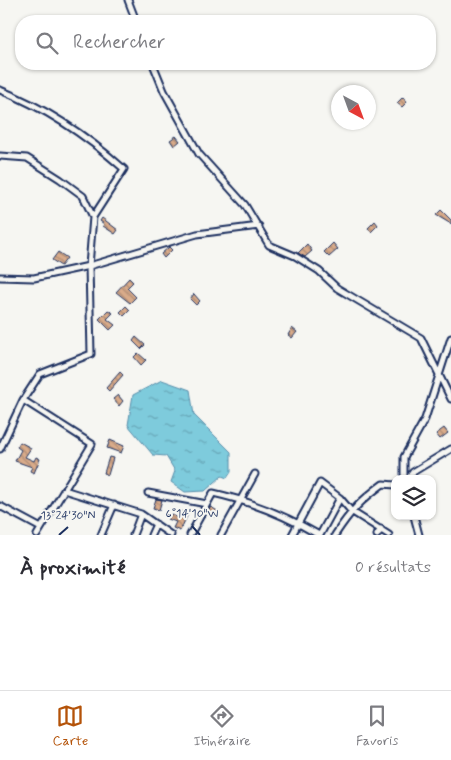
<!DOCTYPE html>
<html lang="fr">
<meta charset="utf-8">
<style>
:root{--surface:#fff;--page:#f7f7f7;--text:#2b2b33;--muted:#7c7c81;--line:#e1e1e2;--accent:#b45309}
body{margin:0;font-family:Mynerve,sans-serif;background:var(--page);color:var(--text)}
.controls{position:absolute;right:15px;bottom:15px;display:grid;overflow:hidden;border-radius:10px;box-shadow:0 1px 4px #0004}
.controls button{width:45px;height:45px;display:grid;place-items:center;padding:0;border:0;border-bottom:1px solid var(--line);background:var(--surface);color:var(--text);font:25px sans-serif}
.compass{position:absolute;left:331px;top:85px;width:45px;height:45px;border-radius:50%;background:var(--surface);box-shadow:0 1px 4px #0004;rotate:139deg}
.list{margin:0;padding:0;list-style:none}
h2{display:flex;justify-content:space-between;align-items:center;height:65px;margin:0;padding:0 20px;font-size:21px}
h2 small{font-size:16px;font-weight:400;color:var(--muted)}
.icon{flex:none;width:28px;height:28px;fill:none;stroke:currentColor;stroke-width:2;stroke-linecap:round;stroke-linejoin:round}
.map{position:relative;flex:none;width:451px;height:535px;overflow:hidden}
.search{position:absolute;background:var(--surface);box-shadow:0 1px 4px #0004;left:15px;right:15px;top:15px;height:55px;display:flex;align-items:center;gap:12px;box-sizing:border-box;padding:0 18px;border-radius:20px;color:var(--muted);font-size:19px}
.sheet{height:155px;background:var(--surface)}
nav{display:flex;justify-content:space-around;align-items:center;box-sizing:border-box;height:70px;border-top:1px solid var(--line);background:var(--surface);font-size:14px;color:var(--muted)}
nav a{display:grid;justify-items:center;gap:2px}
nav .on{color:var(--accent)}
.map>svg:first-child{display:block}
</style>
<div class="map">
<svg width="451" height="535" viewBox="0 0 451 535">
<defs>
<pattern id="water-ripples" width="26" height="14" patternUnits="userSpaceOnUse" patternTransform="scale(1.25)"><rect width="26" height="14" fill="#7ecbdc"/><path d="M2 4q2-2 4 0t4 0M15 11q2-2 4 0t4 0" fill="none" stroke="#66a5b6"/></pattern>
<pattern id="building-back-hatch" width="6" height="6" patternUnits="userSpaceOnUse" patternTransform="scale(1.25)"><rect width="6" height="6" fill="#d9ab8a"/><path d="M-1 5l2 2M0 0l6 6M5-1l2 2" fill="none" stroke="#af8c74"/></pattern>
</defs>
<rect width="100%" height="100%" fill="#f6f6f2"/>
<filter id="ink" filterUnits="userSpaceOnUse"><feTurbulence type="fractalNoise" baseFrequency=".02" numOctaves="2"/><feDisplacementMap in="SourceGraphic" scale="10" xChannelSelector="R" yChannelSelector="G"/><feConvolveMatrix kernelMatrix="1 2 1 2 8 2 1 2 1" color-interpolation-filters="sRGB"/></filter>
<g filter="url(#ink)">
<path fill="url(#water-ripples)" stroke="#568daa" d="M162 380 190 390 194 415 231 452V472L227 478 222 476 205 491 185 492 171 482 175 471 166 456 153 455 128 425 133 395Z"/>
<path fill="url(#building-back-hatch)" stroke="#1b2f5e" d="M403 97 407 102 402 107 397 103Z
M176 136 180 141 174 146 170 140Z
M441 210 451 220V224L436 215Z
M102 218 118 230 115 234 103 226 104 224 100 221Z
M375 221 378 225 371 232 368 228Z
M333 243 338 249 329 257 324 252Z
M307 244 312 251 305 257 298 253Z
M169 247 172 250 164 258 161 254Z
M58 252 67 258 61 266 52 260Z
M129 278 133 282 127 288 136 297 130 303 116 292Z
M194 294 200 301 196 305 190 299Z
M126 306 130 310 124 316 120 312Z
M108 310 113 313 107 319 115 325 110 330 99 319Z
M292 328 297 332 292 338 288 335Z
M136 337 145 345 141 349 133 341Z
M138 353 146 360 141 365 134 357Z
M120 372 123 375 109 391 106 388Z
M118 395 123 401 119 406 113 399Z
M444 428 448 433 440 439 436 434Z
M110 440 124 446 121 453 107 448Z
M20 442 31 448 25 457 34 461 36 457 40 459 34 473 30 471 32 467 15 461 21 450 17 447Z
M109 457 113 458 108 475 104 473Z
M156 499 162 500 159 510 153 508Z
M211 507 219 512 216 517 207 512Z
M181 511 188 514 180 531 173 528 176 522 168 519 171 514 178 518Z"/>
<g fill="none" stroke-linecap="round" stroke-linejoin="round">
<g stroke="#1b2f5e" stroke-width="9">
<path id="minor" d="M128 0 136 21
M153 64 164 91 199 154 245 205 269 245 295 256 319 271 337 288 421 338 451 399
M0 90C46 108 87 136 124 169L93 217 89 266 91 354 40 374 23 400 0 449
M0 156 27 158 60 179 83 196 93 217
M0 277 34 278 89 266 197 234 259 226
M23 400 92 444 37 535
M404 479V457L425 419 451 338
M408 479 413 472 451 449
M64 490 141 514 171 535
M148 493 207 504
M0 506 41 528
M414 516 419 535
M101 535 114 505
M133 535 141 514
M151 535 156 524
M190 535 213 493C250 501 286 516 319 535
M221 535 255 474
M292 535 320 483 340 498 351 511 389 535
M320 535 340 498
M335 535C350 512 361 500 383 484L395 485
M377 535 381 529"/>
</g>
<use href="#minor" stroke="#f6f6f2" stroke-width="5"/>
</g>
</g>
<path fill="none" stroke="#1b2f5e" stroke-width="2" d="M192 526 200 535M59 535 68 527"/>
<g font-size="12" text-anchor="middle" fill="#1b2f5e" stroke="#f6f6f2" stroke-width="4" stroke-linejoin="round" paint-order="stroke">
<text x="192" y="517">6°14'10"W</text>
<text x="68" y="519">13°24'30"N</text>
</g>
</svg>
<div class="controls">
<button><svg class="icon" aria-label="layers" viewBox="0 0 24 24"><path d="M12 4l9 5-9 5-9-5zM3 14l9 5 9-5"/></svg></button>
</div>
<svg class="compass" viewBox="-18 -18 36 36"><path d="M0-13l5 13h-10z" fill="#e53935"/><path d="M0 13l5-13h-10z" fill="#7c7c81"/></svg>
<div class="search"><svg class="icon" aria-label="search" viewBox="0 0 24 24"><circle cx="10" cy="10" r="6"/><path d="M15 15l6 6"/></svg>Rechercher</div>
</div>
<section class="sheet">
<h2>À proximité<small>0 résultats</small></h2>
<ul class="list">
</ul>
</section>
<nav>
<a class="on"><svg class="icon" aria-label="map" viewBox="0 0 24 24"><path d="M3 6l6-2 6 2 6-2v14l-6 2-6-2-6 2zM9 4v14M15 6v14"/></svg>Carte</a>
<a><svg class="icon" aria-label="directions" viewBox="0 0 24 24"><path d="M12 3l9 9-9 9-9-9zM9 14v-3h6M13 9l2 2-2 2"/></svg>Itinéraire</a>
<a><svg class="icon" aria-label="saved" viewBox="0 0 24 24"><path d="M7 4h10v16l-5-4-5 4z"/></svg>Favoris</a>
</nav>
